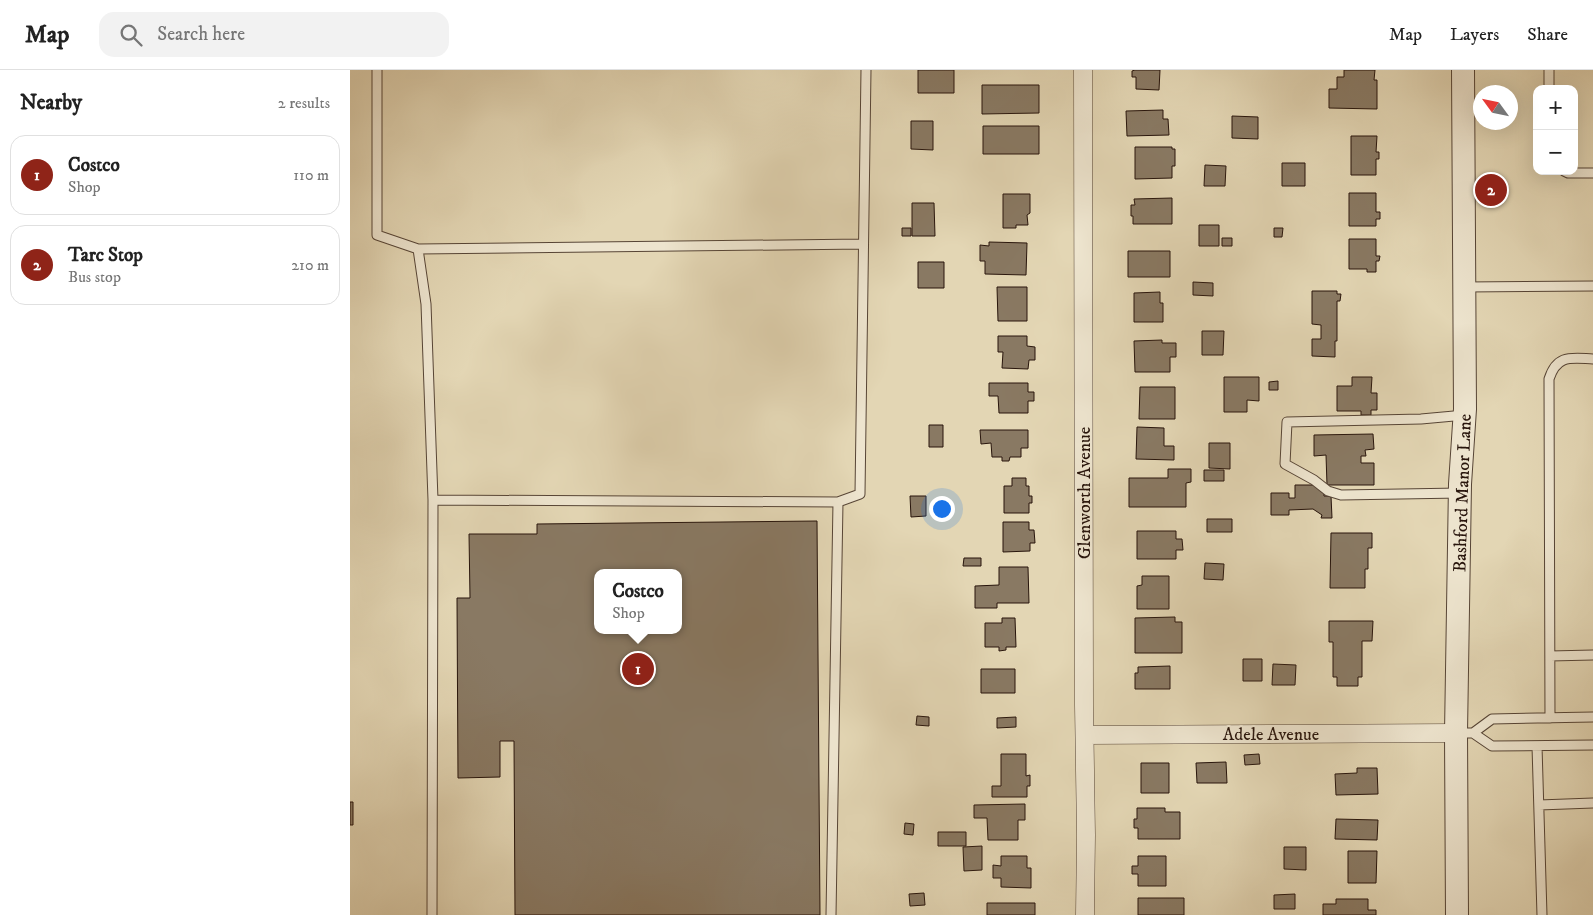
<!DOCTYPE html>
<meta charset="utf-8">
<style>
:root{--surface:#fff;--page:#f2f2f2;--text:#222;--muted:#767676;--line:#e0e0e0;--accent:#8f2418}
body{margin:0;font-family:"IM FELL DW Pica",serif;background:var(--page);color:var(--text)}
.controls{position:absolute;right:15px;top:15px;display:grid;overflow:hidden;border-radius:10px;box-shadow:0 5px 20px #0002}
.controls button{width:45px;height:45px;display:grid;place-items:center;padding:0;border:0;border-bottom:1px solid var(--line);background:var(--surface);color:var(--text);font:25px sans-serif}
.compass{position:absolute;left:1123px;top:15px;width:45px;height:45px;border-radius:50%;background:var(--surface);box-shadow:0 5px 20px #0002;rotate:303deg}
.you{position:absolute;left:591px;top:438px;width:18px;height:18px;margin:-12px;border:4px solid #fff;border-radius:50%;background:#1a73e8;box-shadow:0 0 0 8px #1a73e833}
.badge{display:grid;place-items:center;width:32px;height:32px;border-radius:50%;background:var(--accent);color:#fff;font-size:16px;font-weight:700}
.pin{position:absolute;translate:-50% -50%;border:2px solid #fff;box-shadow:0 1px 5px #0006}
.popup{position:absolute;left:244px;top:499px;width:88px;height:65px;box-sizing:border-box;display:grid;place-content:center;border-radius:10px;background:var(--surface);filter:drop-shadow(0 1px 4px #0005);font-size:16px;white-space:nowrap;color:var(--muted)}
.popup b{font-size:19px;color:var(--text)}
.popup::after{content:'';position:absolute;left:50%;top:100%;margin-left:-10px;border:10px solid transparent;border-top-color:var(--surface)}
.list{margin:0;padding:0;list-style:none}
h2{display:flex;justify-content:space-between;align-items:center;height:65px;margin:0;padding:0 20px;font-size:21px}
h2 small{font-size:16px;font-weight:400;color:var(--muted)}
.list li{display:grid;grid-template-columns:32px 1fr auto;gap:15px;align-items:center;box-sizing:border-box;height:80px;margin:0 10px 10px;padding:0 10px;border:1px solid var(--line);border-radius:15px}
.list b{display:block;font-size:19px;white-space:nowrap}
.list p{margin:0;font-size:16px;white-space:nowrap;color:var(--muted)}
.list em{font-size:16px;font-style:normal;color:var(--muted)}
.icon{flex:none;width:28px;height:28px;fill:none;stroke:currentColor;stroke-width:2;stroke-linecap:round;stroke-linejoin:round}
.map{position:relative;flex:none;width:1243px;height:845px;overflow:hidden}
header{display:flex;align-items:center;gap:30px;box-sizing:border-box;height:70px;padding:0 25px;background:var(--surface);border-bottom:1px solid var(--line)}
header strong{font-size:24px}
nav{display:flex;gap:28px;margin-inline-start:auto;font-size:18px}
.search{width:350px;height:45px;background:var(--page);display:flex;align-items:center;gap:12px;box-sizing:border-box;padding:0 18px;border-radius:15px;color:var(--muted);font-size:19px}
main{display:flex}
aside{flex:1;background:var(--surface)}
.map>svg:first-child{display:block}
</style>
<header>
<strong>Map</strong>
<div class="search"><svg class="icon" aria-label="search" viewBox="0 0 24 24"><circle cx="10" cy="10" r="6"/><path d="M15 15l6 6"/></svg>Search here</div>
<nav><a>Map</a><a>Layers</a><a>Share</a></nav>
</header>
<main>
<aside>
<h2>Nearby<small>2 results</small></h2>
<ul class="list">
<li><span class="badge">1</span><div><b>Costco</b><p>Shop</p></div><em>110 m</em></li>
<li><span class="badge">2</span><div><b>Tarc Stop</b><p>Bus stop</p></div><em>210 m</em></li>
</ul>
</aside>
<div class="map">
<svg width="1243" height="845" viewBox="0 0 1243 845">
<rect width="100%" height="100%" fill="#e3d6b4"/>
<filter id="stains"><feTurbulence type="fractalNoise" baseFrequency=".004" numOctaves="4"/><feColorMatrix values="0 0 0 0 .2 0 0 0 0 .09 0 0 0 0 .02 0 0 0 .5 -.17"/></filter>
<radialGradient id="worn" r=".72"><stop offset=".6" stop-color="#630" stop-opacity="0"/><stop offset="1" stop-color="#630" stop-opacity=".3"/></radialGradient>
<path fill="#897963" stroke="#28150c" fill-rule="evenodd" d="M568 0H604V23H568Z
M785 0H810L809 20 786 19V7H782V1Z
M994 0H1025L1024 10H1027V39L979 38V19H987V7H994Z
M632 15H689V43L632 44Z
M813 40V49H818L819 65 777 66 776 41Z
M882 46 908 47V69L882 68Z
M561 51H583V80L561 79Z
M633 56H689V84H633Z
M1001 66H1027L1026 82H1029V89H1026V105H1001Z
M785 77H822V79H825V96H822V108L785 109Z
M932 93H955V116H932Z
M855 95 876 96 875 116H854Z
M999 123H1026V142H1030V149H1026V156H999Z
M653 124H680V143L677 145 678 155H666V158H653Z
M822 128V154H783V146H781V135H785L784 129Z
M562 133H584L585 166H562Z
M849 155H869V176H849Z
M552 158H561V166H552Z
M924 158H933L932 167H924Z
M872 168H882V176H872Z
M999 169H1026V186H1030L1029 191H1026V202H1017V199H999Z
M639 172 677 173 676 205 635 204V191H630V175L639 176Z
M778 181H820V207H778Z
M568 192H594V218H568Z
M843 212 863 213V226L843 225Z
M647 217H677V251H648Z
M962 221H987V224H991L990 231H987V271H985V287L962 286V269H971V255L962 254Z
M810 222V233H813V252H784V223Z
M852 261H874L873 285H852Z
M648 266H677V276L685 277V290H679L678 299 652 298 653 282H648Z
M812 270V273H826V287H820V302H785L784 271Z
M874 307H909V331L897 330V342H874Z
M1002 307H1022L1021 323H1027V340H1021V345H1011V341H987V316H1002Z
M928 311V320H919V312Z
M639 313H678V322H684V331H678V343H649L648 326H639Z
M790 317H825V349H789Z
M579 355H593V377H579Z
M787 357 814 358V376H824V390L786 389Z
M630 360H678V378H671V387H660L659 391H652V387H642L641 373 631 374Z
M1023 364 1024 379 1015 380 1016 386H1011V393H1024V415H977L976 385 964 386V365Z
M859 373H880V399L859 398Z
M818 399H841V412L836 413V437H779V408H818Z
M854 400H874V411H854Z
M662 408H676V416H679V426H682V433H679V443H654V416H662Z
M945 415H967L974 423V426H981L982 448H971L972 445 963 439 939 440V445H921V423H939V428H945Z
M560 426H576V446L561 447Z
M857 449H882V462H857Z
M467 451 470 845H165L164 671H150V707L108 708 107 528H120L119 464H187V454ZM248 503H328V560H248Z
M653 452H679V460H684L685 473H680V481L653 482Z
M787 461H826V469H832L833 480H826V489H787Z
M981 463H1022V478H1018V499H1015V518H980Z
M614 488H631V496H613Z
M855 493 874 494 873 510 854 509Z
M649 497H678L679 533H647V538H625V516L649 515Z
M792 506H819V539H787V516L792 515Z
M825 547V552H832V583H785V548Z
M652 548H665L666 577H656V580L649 581V577H635V553H652Z
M979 551H1023L1022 571H1012V607H1008V616H987V607H983V572H979Z
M893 589H912V611H893Z
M923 594 946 595 945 615H922Z
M820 596V619H785V603H788V597Z
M631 599H665V623H631Z
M567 646 579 647V656L566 655Z
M666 647V657L647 658V648Z
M651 684H676V706L680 705V716H677V727H642V716H651Z
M909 684 910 694 895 695 894 685Z
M876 692 877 713H847L846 693Z
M791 693H819V723H791Z
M1007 698H1027L1028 724 986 725 985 704 1007 703Z
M0 732H3V755H0Z
M675 734V750H668V770H638L637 748H624V735Z
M787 738H815V742H830V769H788V758H784V749H787Z
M986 749 1028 750 1027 770 985 769Z
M555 753 564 754 563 765 554 764Z
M588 762H616V776H588Z
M632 776V800L614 801 613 777Z
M934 777H956V800L934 799Z
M998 781H1027L1026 813H998Z
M651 786H677V798H681V818L651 817V808H643V795L651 796Z
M788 786H816V816H788V804H782V796H788Z
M574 823 575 835 560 836 559 824Z
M945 824V839H924V825Z
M788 828H834V845H788Z
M986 829H1018V840H1026V845H973V834H986Z
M637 833H685V845H637Z"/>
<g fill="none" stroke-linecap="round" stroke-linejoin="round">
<g stroke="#574536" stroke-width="11">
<path id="service" d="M27 0V165L68 179 76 234 83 430 82 845
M1199 0V19
M1214 101 1218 103H1243
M68 179 513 174
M1115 217 1243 216
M1110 423 991 425 978 421 964 410 935 394 937 352 1071 349 1115 345
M83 430 488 432 481 845
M488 432 510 424 516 0
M1200 586 1243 585
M1200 648 1199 309C1207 284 1221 288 1243 289
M1106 663H1123L1142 649 1243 647
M1123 663 1142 676 1243 675
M1187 676 1192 845
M1189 735 1243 733"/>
</g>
<g stroke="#574536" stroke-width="19">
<path id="minor" d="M733 0 734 635 736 765 735 845
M735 665 1106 663"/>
</g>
<g stroke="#574536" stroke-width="24">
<path id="tertiary" d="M1107 845 1106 663 1110 414 1115 339 1113 0"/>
</g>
<use href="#service" stroke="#ede4ce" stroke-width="9"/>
<use href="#minor" stroke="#ede4ce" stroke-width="18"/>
<use href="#tertiary" stroke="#ede4ce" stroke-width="22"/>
</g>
<g text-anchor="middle" stroke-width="4" stroke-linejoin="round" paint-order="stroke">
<g font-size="18" fill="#28150c" stroke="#ede4ce">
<text transform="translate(734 423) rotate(-90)" y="6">Glenworth Avenue</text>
<text transform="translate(1112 423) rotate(-88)" y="6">Bashford Manor Lane</text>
<text x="921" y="670">Adele Avenue</text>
</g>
</g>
<rect width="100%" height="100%" filter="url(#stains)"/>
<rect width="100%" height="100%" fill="url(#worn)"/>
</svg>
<div class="controls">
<button>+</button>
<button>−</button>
</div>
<svg class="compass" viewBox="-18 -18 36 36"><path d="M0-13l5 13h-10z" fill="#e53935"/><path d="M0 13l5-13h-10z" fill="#767676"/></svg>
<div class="you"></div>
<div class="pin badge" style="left:288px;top:599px">1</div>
<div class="popup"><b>Costco</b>Shop</div>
<div class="pin badge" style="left:1141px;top:120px">2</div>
</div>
</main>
